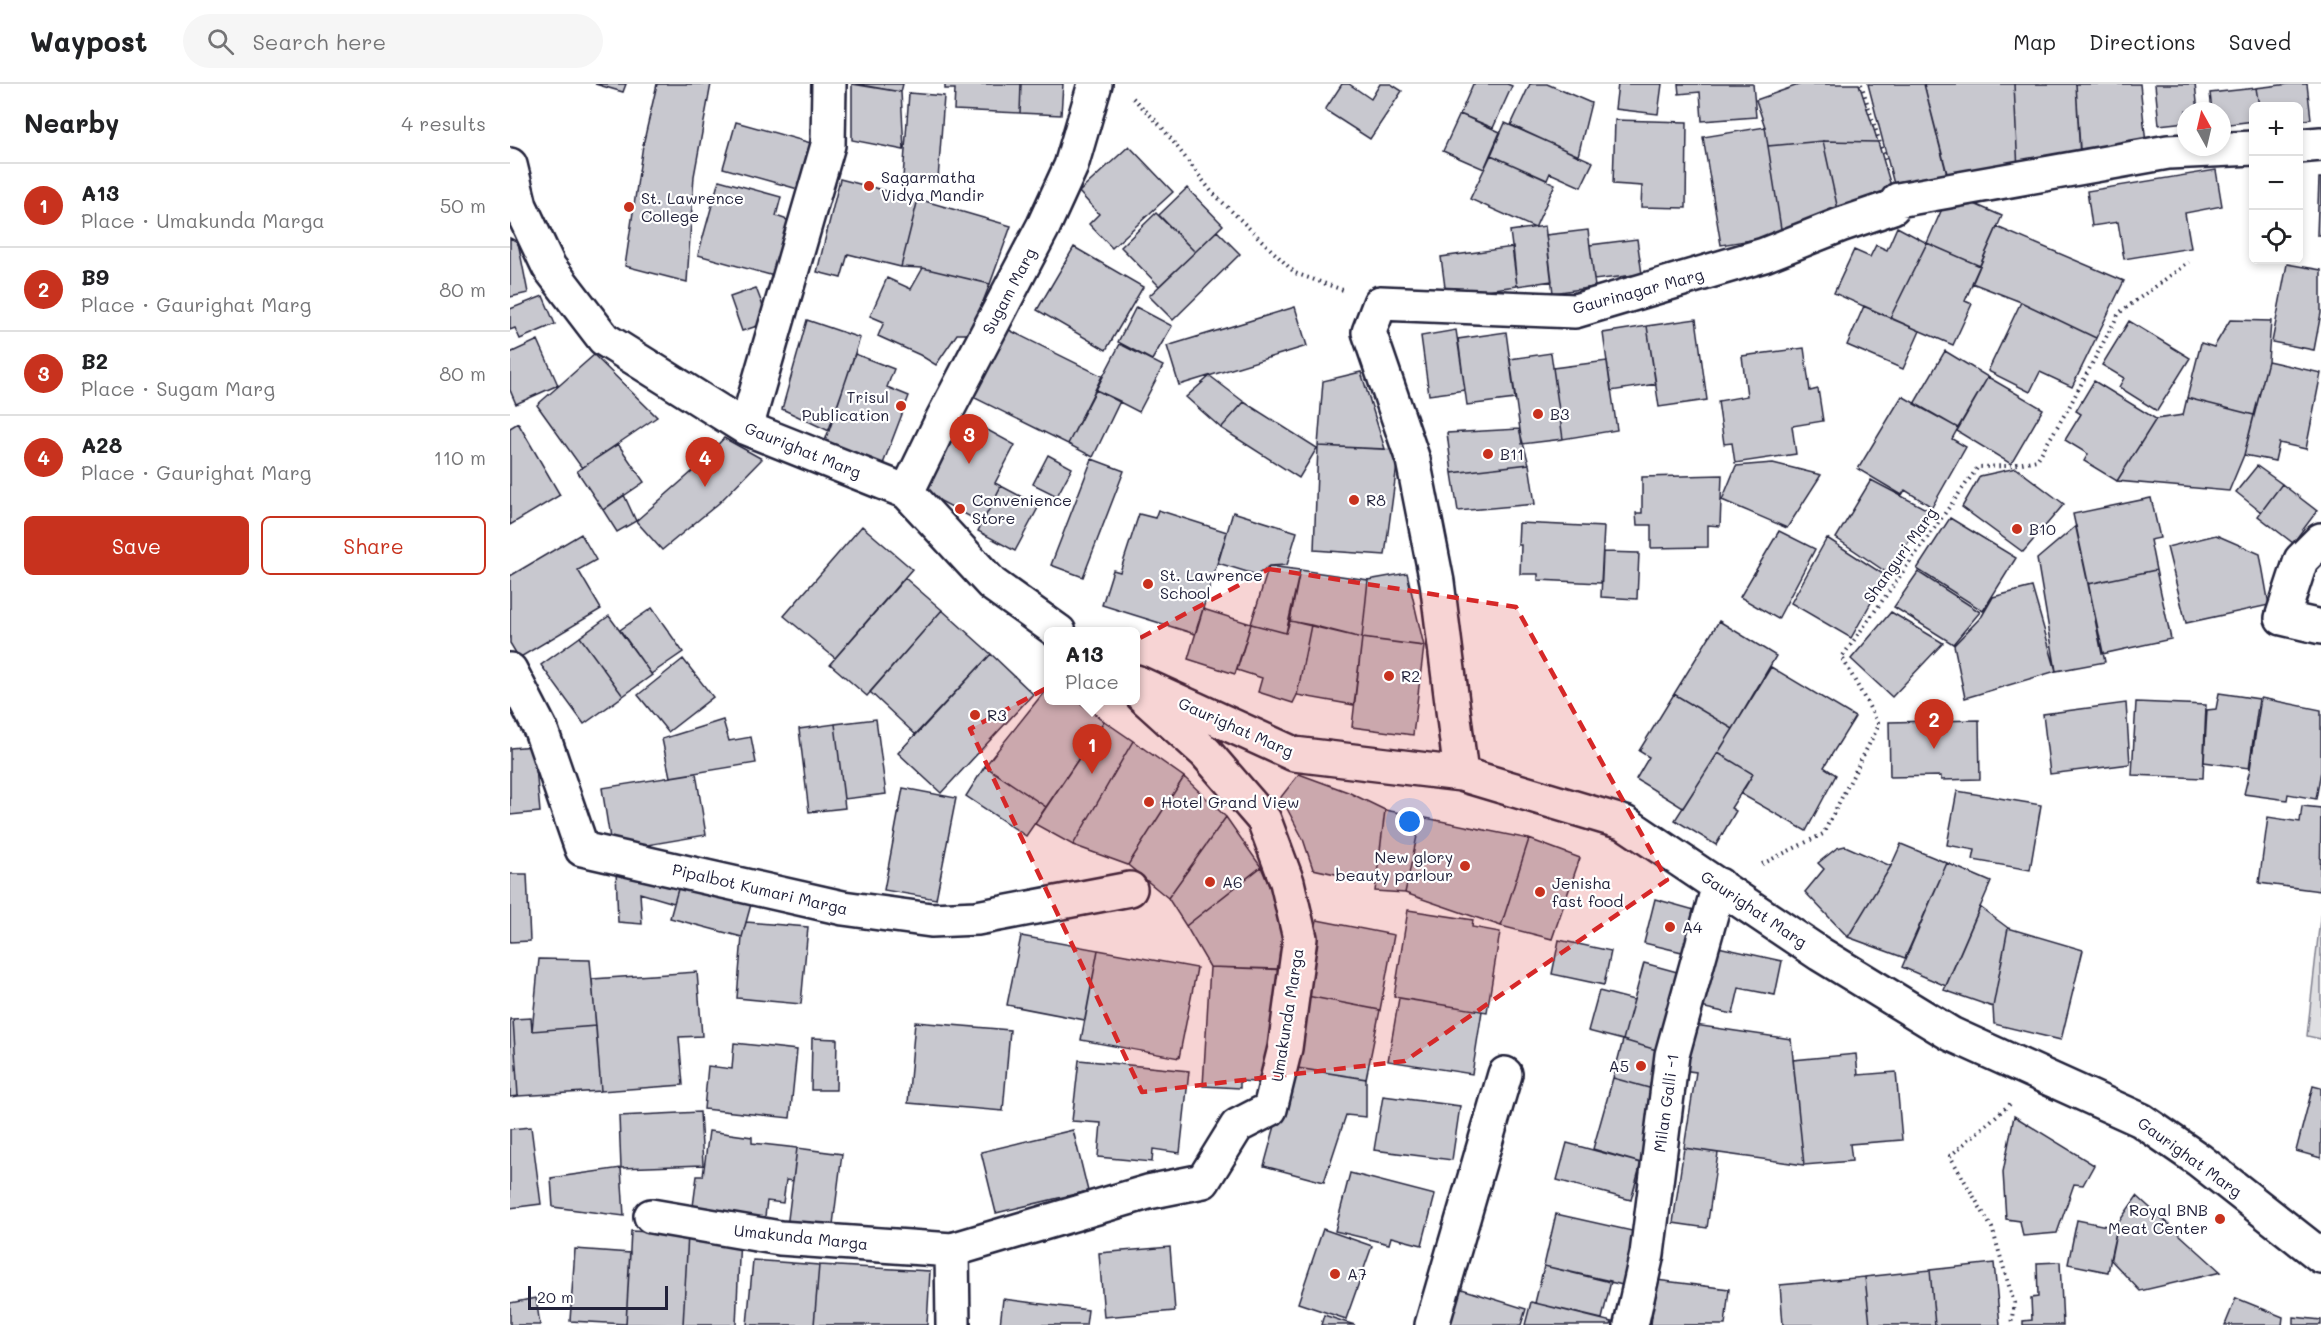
<!DOCTYPE html>
<meta charset="utf-8">
<style>
:root{--surface:#fff;--page:#f6f6f6;--text:#202124;--muted:#757577;--line:#e0e0e0;--accent:#c8321e}
body{margin:0;font-family:Mali,sans-serif;background:var(--page);color:var(--text)}
.controls{position:absolute;right:18px;top:18px;display:grid;overflow:hidden;border-radius:9px;box-shadow:0 3px 9px #0003}
.controls button{width:54px;height:54px;display:grid;place-items:center;padding:0;border:0;border-bottom:2px solid var(--line);background:var(--surface);color:var(--text);font:30px sans-serif}
.compass{position:absolute;left:1667px;top:18px;width:54px;height:54px;border-radius:50%;background:var(--surface);box-shadow:0 3px 9px #0003;rotate:352deg}
.scale{position:absolute;left:18px;bottom:15px;width:140px;box-sizing:border-box;padding-left:6px;border:3px solid #22223b;border-top:0;font-size:16px;line-height:21px;white-space:nowrap;color:#22223b;-webkit-text-stroke:4px #fff;paint-order:stroke}
.you{position:absolute;left:900px;top:738px;width:21px;height:21px;margin:-15px;border:4px solid #fff;border-radius:50%;background:#1a73e8;box-shadow:0 0 0 9px #1a73e833}
.badge{display:grid;place-items:center;width:39px;height:39px;border-radius:50%;background:var(--accent);color:#fff;font-size:20px;font-weight:700}
.pin{position:absolute;translate:-50% -50px;filter:drop-shadow(0 2px 3px #0008)}
.pin::after{content:'';position:absolute;top:32px;width:21px;height:18px;background:inherit;clip-path:polygon(0 0,100% 0,50% 100%)}
.popup{position:absolute;left:534px;top:543px;width:96px;height:78px;box-sizing:border-box;display:grid;place-content:center;border-radius:9px;background:var(--surface);filter:drop-shadow(0 2px 4px #0005);font-size:20px;white-space:nowrap;color:var(--muted)}
.popup b{font-size:22px;color:var(--text)}
.popup::after{content:'';position:absolute;left:50%;top:100%;margin-left:-12px;border:12px solid transparent;border-top-color:var(--surface)}
.list{margin:0;padding:0;list-style:none}
h2{display:flex;justify-content:space-between;align-items:center;height:78px;margin:0;padding:0 24px;font-size:26px}
h2 small{font-size:20px;font-weight:400;color:var(--muted)}
.list li{display:grid;grid-template-columns:39px 1fr auto;gap:18px;align-items:center;box-sizing:border-box;height:84px;padding:0 24px;border-top:2px solid var(--line)}
.list b{display:block;font-size:22px;white-space:nowrap}
.list p{margin:0;font-size:20px;white-space:nowrap;color:var(--muted)}
.list em{font-size:20px;font-style:normal;color:var(--muted)}
.actions{display:flex;gap:12px;padding:18px 24px}
.actions a{flex:1;padding:14px 0;border:2px solid var(--accent);border-radius:9px;text-align:center;font-size:21px;color:var(--accent)}
.actions .main{background:var(--accent);color:#fff}
.icon{flex:none;width:33px;height:33px;fill:none;stroke:currentColor;stroke-width:2;stroke-linecap:round;stroke-linejoin:round}
.map{position:relative;flex:none;width:1811px;height:1241px;overflow:hidden}
header{display:flex;align-items:center;gap:36px;box-sizing:border-box;height:84px;padding:0 30px;background:var(--surface);border-bottom:2px solid var(--line)}
header strong{font-size:28px}
nav{display:flex;gap:33px;margin-inline-start:auto;font-size:21px}
.search{width:420px;height:54px;background:var(--page);display:flex;align-items:center;gap:15px;box-sizing:border-box;padding:0 21px;border-radius:33px;color:var(--muted);font-size:22px}
main{display:flex}
aside{flex:1;background:var(--surface)}
.map>svg:first-child{display:block}
</style>
<header>
<strong>Waypost</strong>
<div class="search"><svg class="icon" aria-label="search" viewBox="0 0 24 24"><circle cx="10" cy="10" r="6"/><path d="M15 15l6 6"/></svg>Search here</div>
<nav><a>Map</a><a>Directions</a><a>Saved</a></nav>
</header>
<main>
<aside>
<h2>Nearby<small>4 results</small></h2>
<ul class="list">
<li><span class="badge">1</span><div><b>A13</b><p>Place · Umakunda Marga</p></div><em>50 m</em></li>
<li><span class="badge">2</span><div><b>B9</b><p>Place · Gaurighat Marg</p></div><em>80 m</em></li>
<li><span class="badge">3</span><div><b>B2</b><p>Place · Sugam Marg</p></div><em>80 m</em></li>
<li><span class="badge">4</span><div><b>A28</b><p>Place · Gaurighat Marg</p></div><em>110 m</em></li>
</ul>
<div class="actions"><a class="main">Save</a><a>Share</a></div>
</aside>
<div class="map">
<svg width="1811" height="1241" viewBox="0 0 1811 1241">
<rect width="100%" height="100%" fill="#fff"/>
<filter id="ink" filterUnits="userSpaceOnUse"><feTurbulence type="fractalNoise" baseFrequency=".0167" numOctaves="2"/><feDisplacementMap in="SourceGraphic" scale="12" xChannelSelector="R" yChannelSelector="G"/><feConvolveMatrix kernelMatrix="1 2 1 2 8 2 1 2 1" color-interpolation-filters="sRGB"/></filter>
<g filter="url(#ink)">
<path fill="#dfdfe2" stroke="#80808e" stroke-width="1.5" d="M1811 826V955L1797 952Z"/>
<path fill="#c8c8cf" stroke="#22223b" stroke-width="1.5" d="M85 0H116L113 8Z
M147 0H201L184 92 177 198 115 182 133 61Z
M342 0 391 8 394 66 342 56Z
M345 0H393L391 8Z
M435 0H511L510 29 444 26 445 5H435Z
M511 0H553L551 31 510 29Z
M832 0H839L861 15 870 0H881L892 7 860 55 815 26Z
M963 0H997L1002 2 983 44 950 30Z
M1020 0H1037L1081 19 1068 72 1001 41Z
M1108 0H1152L1148 30 1105 25Z
M1168 0H1243L1246 33 1192 37 1190 8 1169 10Z
M1291 0H1349L1368 58 1313 57 1258 62 1255 43 1246 16Z
M1358 0H1414L1437 91 1385 104Z
M1414 0H1504L1508 88 1440 101Z
M1504 0H1566L1570 73 1508 88Z
M1566 0H1630L1636 60 1570 65Z
M1645 0H1685L1688 27H1676V38L1649 41Z
M1779 0H1797L1801 35 1788 37V22H1749L1746 4Z
M1746 4 1749 22H1744V37L1712 41V27H1702L1700 9Z
M399 9 434 12 428 96 393 94Z
M950 30 990 48 974 85 933 67Z
M1105 36 1177 38 1176 124 1131 123 1132 102 1103 100Z
M226 38 301 59 288 105 213 84Z
M995 39 1083 78 1071 103 1040 89 1037 96 981 71Z
M1255 43 1272 151 1211 161 1193 53Z
M1313 57 1368 58 1384 112 1330 135Z
M1313 57 1330 135 1272 151 1258 62Z
M619 62 663 108 602 164 579 140 589 130 569 108Z
M981 71 1045 100 1025 144 960 115Z
M1706 86 1712 122 1675 129 1681 164 1614 175 1608 138 1582 142 1577 107Z
M1809 94H1811V151H1807Z
M330 95 408 115 391 183 338 170 331 194 307 188Z
M209 96 271 113 266 132 283 138 264 192 188 171Z
M677 104 713 141 685 168 649 131Z
M1439 109 1492 132 1470 182 1417 159Z
M408 115 501 142 480 200 413 184 391 183Z
M646 129 685 168 649 202 611 163Z
M1035 142 1042 197 1007 202 1000 147Z
M1387 143 1417 159 1380 234 1324 209 1344 166 1360 173 1366 161 1377 166Z
M1487 143 1614 197 1586 254 1511 218 1462 199Z
M1078 146 1085 203 1043 209 1036 151Z
M707 147 730 170 663 236 639 212Z
M0 154 8 158 18 209 0 213Z
M1127 155 1132 190 1084 196 1080 161Z
M1417 159 1470 182 1455 217 1462 220 1443 261 1380 234Z
M564 163 633 203 596 266 527 226Z
M1003 163 1007 202 936 211 931 173Z
M1777 180 1811 186V229L1804 266 1762 258Z
M413 184 480 200 460 250H447L426 281 410 271 368 252 374 238 360 232 377 194 401 205Z
M246 204 259 238 232 247 220 213Z
M33 212 45 240 10 255 5 244 0 246V225Z
M1511 218 1586 254 1562 303 1530 288 1520 308 1478 287Z
M1354 222 1410 247 1393 285 1337 261Z
M626 223 662 242 642 276 608 258Z
M785 223 797 262 669 301 657 262Z
M1186 235 1197 316 1149 323 1137 242Z
M297 236 350 254 319 347 272 325Z
M1720 236 1761 237 1758 277 1744 331 1677 314 1691 259 1704 263Z
M1619 237 1680 274 1647 327 1609 303 1614 294 1592 281Z
M1137 242 1146 300 1101 307 1093 249Z
M493 243 592 292 558 360 459 311Z
M946 246 955 306 919 311 911 252Z
M996 248 1005 315 957 321 948 255Z
M28 256 48 301 6 320 0 306V269Z
M610 260 653 282 629 328 586 306Z
M1294 264 1300 307 1308 305 1313 337 1282 342 1286 370 1225 379 1222 359 1214 360 1208 317 1237 312 1232 272Z
M1435 267 1478 293 1448 344 1404 320Z
M1041 269 1053 355 1012 360 1000 275Z
M345 270 384 285 377 303 399 312 373 380 315 357Z
M84 271 147 333 72 384 27 321Z
M1097 277 1107 346 1053 355 1043 284Z
M1758 277 1811 289 1796 365 1769 359 1765 377 1734 371Z
M851 288 875 365 808 362 813 297Z
M700 292 734 318 711 344 676 313Z
M1478 293 1533 325 1501 380 1447 347Z
M1584 297 1646 335 1607 397 1574 377 1578 370 1555 356 1571 330 1566 327Z
M586 306 610 317 583 373 558 360Z
M1392 312 1448 344 1442 355 1456 363 1422 423 1395 406 1392 411 1348 385Z
M1677 314 1744 331 1734 371 1719 407 1607 397 1646 335 1673 331Z
M734 318 807 364 789 394 711 344Z
M450 331 505 361 485 399 491 402 472 439 410 406Z
M8 339 50 411 0 441V344Z
M1009 345 1019 380 942 389 937 349Z
M214 354 252 375 209 419 152 466 126 437 183 387Z
M108 360 134 398 93 426 67 387Z
M808 362 889 366 875 471 804 466Z
M538 371 562 384 547 412 523 400Z
M582 375 614 387 573 493 541 481Z
M1263 379 1311 391 1277 444 1212 416 1226 382Z
M1019 380 1025 420 948 427 942 389Z
M1747 382 1772 400 1751 428 1726 408Z
M1506 384 1554 420 1513 468 1452 423 1470 392Z
M1212 391 1210 442 1198 441V463L1141 464V441H1127L1126 429H1132V393Z
M1361 396 1418 426 1379 490 1326 454Z
M1772 400 1807 427 1783 459 1748 432Z
M491 402 529 422 505 467 468 447Z
M114 411 126 437 107 448 93 426Z
M1641 414 1650 454 1640 456 1646 486 1578 500 1563 430Z
M648 426 717 448 685 550 592 521 603 486 610 488 629 430 645 434Z
M723 428 787 448 777 481 759 482 747 491 708 479Z
M1440 434 1506 474 1473 527 1407 485Z
M1009 439 1094 443 1091 499 1028 496V490H1010L1011 461H1008Z
M352 442 402 485 325 574 274 532Z
M1566 442 1595 578 1546 587 1527 475Z
M1269 447 1305 465 1268 535 1230 513Z
M71 450 86 476 68 486 91 525 9 574 0 559V492Z
M1706 451 1750 470 1759 521 1676 539 1657 463Z
M1317 454 1376 492 1341 554 1281 519Z
M1093 468 1129 469 1127 515 1091 513Z
M759 482 790 486 776 549 741 540Z
M790 486 858 496 852 554 780 537Z
M1646 486 1661 555 1592 570 1578 500Z
M1408 488 1470 528 1443 560 1384 523Z
M897 489 914 562 852 554 858 496Z
M395 494 432 526 357 612 320 580Z
M1522 503 1546 587 1455 614 1444 561 1472 532 1483 513Z
M142 524 173 568 141 590 110 546Z
M693 525 741 540 725 590 678 575Z
M432 526 481 570 406 651 360 608Z
M1381 528 1433 559 1382 613 1341 575Z
M99 532 142 591 113 612 70 553Z
M780 537 801 541 787 611 783 619 748 608 752 594 727 586 741 540 776 549Z
M1209 537 1266 572 1223 645 1164 610Z
M801 541 852 554 844 621 787 611Z
M70 553 113 612 74 640 31 581Z
M852 554 914 562 903 651 842 643Z
M481 570 523 610 431 709 388 669Z
M173 575 203 613 158 648 128 611Z
M1261 583 1345 633 1314 683 1326 691 1296 747 1231 710 1243 690 1208 669Z
M538 603V616H566L594 637 536 723 475 682Z
M1709 609 1749 615 1739 684 1694 678 1697 626 1706 625Z
M1164 610 1223 645 1173 724 1126 695 1139 673 1129 667Z
M1751 614 1811 626V687L1806 715 1778 710 1777 716 1734 710 1740 685Z
M1626 618 1696 621 1693 694 1622 691Z
M1616 619 1620 680 1540 690 1533 630Z
M366 635 376 710 334 715 325 640Z
M213 636 219 657 241 653 246 679 160 693 152 655Z
M1469 636 1470 695 1431 696V692L1380 693 1379 638Z
M594 637 623 657 563 761 525 740Z
M325 640 335 724 299 728 289 645Z
M623 657 674 693 618 781 563 761Z
M24 662 30 728 0 731V664Z
M1208 669 1243 690 1221 724 1226 727 1206 761 1165 736Z
M475 682 536 723 516 752 456 712Z
M186 689 196 751 102 767 92 704Z
M789 690 838 708 875 726 866 799 803 785 793 755 771 713Z
M674 693 716 733 658 814 618 781Z
M393 704 446 714 426 815 374 806Z
M1447 707 1531 721 1520 786 1463 776 1465 766 1437 761Z
M1792 722 1811 724 1810 807 1749 799 1758 733 1790 738Z
M875 726 911 733 895 809 865 807Z
M716 733 751 783 676 842 658 814Z
M911 733 1019 755 991 842 895 809Z
M1019 755 1070 774 1042 855 991 842Z
M1391 760 1437 779 1395 874 1338 853 1381 782Z
M1335 762 1381 782 1338 853 1295 808 1314 785 1308 779 1327 764Z
M1437 779 1481 798 1436 902 1392 883Z
M751 783 776 842 780 886 700 883 676 842Z
M106 786 171 795 164 819 130 809 132 840 108 838Z
M0 790H17L20 857 0 858Z
M171 794 243 813 232 853 160 834Z
M1145 815 1188 827 1172 868 1134 859Z
M1470 823 1498 844 1483 923 1434 906Z
M898 826 963 836 962 843 990 848 977 928 884 913Z
M807 836 884 851 870 926 792 911Z
M236 838 298 843 291 920 227 914 232 853Z
M1498 844 1573 866 1551 956 1484 940 1483 923Z
M511 852 588 866 575 936 497 921Z
M1049 856 1101 867 1094 901 1042 890Z
M1199 861 1272 877 1265 911 1229 904 1223 930 1186 922Z
M588 866 687 884 669 974 571 956Z
M29 875 80 876 86 942 22 947Z
M1134 879 1182 892 1160 970 1113 956Z
M700 883 768 885 762 999 730 997V1004L693 1002Z
M187 888 192 952 169 953 173 1001 91 1007 82 895Z
M1089 907 1124 916 1113 956 1078 947Z
M792 911 870 926 856 995 781 983Z
M889 914 972 927 962 990 878 977Z
M21 934 22 947 86 942 91 1007 8 1012 3 935Z
M0 935H3L8 1012 0 1013Z
M405 938 500 946 493 1027 398 1019Z
M1171 939 1281 955 1294 1081 1174 1064 1186 988 1164 985Z
M302 954 327 955 326 1006H301Z
M1113 956 1160 970 1150 1007 1103 994Z
M224 959 287 966 280 1034 194 1025 198 982 222 985Z
M1346 970 1348 991 1386 988 1392 1056 1340 1060 1342 1077 1294 1081 1283 976Z
M569 976 679 987 670 1069 643 1065 642 1078 588 1073 591 1039 562 1037Z
M781 983 856 995V1033L836 1031 814 1098 754 1082Z
M1103 994 1150 1007 1131 1079 1083 1065Z
M1803 1002 1811 1004V1074L1786 1067Z
M873 1012 950 1022 942 1076 864 1066Z
M190 1028 193 1081 111 1084 109 1032Z
M1504 1032 1584 1081 1573 1101 1564 1100 1547 1149 1513 1152 1510 1137 1496 1135 1493 1088Z
M21 1043 31 1120 0 1124V1045Z
M563 1046 578 1107 486 1129 471 1068Z
M199 1047 242 1053V1059L287 1064 283 1097 276 1096 273 1119 257 1117 254 1140 182 1130 187 1092H193Z
M1057 1059 1131 1079 1121 1116 1047 1096Z
M287 1064 332 1070 322 1148 277 1143Z
M1174 1064 1208 1069 1197 1144 1163 1139Z
M111 1084 114 1132 43 1123 41 1094Z
M840 1089 925 1111 912 1161 881 1153 879 1160 825 1147Z
M1627 1112 1711 1188 1630 1207 1600 1175 1608 1139Z
M1046 1130 1131 1149 1117 1202 1034 1182Z
M1567 1136 1607 1144 1598 1188 1558 1180Z
M813 1145 862 1162 836 1235 788 1219Z
M121 1147 178 1150 173 1241 116 1240Z
M178 1150 230 1152 226 1241H173Z
M660 1163 665 1227 594 1233 589 1169Z
M65 1165 120 1169 116 1240 60 1237Z
M243 1176 309 1181 304 1241H237Z
M1550 1178 1553 1241H1513V1237L1522 1236 1521 1214 1528 1213 1527 1179Z
M1484 1179 1490 1241H1425L1420 1186Z
M309 1181 420 1187 417 1241H304Z
M1034 1182 1101 1197 1092 1235 1025 1219Z
M1420 1186 1425 1241H1360L1355 1193Z
M1355 1193 1360 1241H1273L1270 1201Z
M1146 1196 1219 1205 1215 1241H1141Z
M939 1201 1016 1225 1011 1241H927Z
M26 1214 30 1241H0V1219Z
M1726 1214 1773 1233 1772 1241H1715Z
M493 1215 578 1226 576 1241H490Z
M1021 1218 1102 1238 1101 1241H1015Z
M814 1231 835 1238 845 1241H811Z
M1784 1233 1811 1236V1241H1784Z"/>
<g fill="none" stroke-linecap="round" stroke-linejoin="round">
<g stroke="#22223b" stroke-width="38">
<path id="minor" d="M1788 62 1811 60
M0 81 10 122 39 183 94 255 236 344 397 408 482 500 549 548
M236 344 318 61 319 0
M397 408 433 334 534 141 561 82 585 0
M1811 456 1791 476 1772 534 1811 543
M0 586 31 646 72 765 333 824 421 836 467 834 620 805
M626 598 784 670 951 690 1115 739 1310 870 1441 950 1631 1036 1689 1076 1811 1172
M951 690 927 498 903 376 859 248 870 219 1065 227 1254 171 1330 141 1383 123 1388 116 1658 68 1744 64
M141 1132 270 1154 442 1166 443 1241
M442 1166 638 1108 693 1097 727 1042 760 1025 775 964 790 854 777 798 754 736 696 669 633 612
M922 1241 995 990
M1121 1241 1137 1170 1162 971 1209 801"/>
</g>
<path stroke="#22223b" stroke-width="4" stroke-dasharray="1.5 4.5" stroke-linecap="butt" d="M1351 0 1376 78
M623 14 651 42 701 107 785 189 833 206
M1252 780 1313 750 1369 641 1332 573 1468 383 1498 382 1527 376 1558 325 1609 229 1679 178
M1500 1020 1440 1072 1482 1144 1504 1219 1501 1241"/>
<use href="#minor" stroke="#fff" stroke-width="33"/>
</g>
</g>
<path fill="#d62828" fill-opacity="0.2" stroke="#d62828" stroke-width="4.5" stroke-dasharray="12 8" stroke-linejoin="round" d="M759 485 1006 523 1157 796 895 977 632 1008 460 645Z"/>
<g fill="#c8321e" stroke="#fff" stroke-width="2">
<circle cx="359" cy="102" r="6"/>
<circle cx="119" cy="123" r="6"/>
<circle cx="391" cy="322" r="6"/>
<circle cx="1028" cy="330" r="6"/>
<circle cx="978" cy="370" r="6"/>
<circle cx="844" cy="416" r="6"/>
<circle cx="450" cy="425" r="6"/>
<circle cx="1507" cy="445" r="6"/>
<circle cx="638" cy="500" r="6"/>
<circle cx="879" cy="592" r="6"/>
<circle cx="465" cy="631" r="6"/>
<circle cx="639" cy="718" r="6"/>
<circle cx="955" cy="782" r="6"/>
<circle cx="700" cy="798" r="6"/>
<circle cx="1030" cy="808" r="6"/>
<circle cx="1160" cy="843" r="6"/>
<circle cx="1131" cy="982" r="6"/>
<circle cx="1710" cy="1135" r="6"/>
<circle cx="825" cy="1190" r="6"/>
</g>
<g text-anchor="middle" stroke-width="4.5" stroke-linejoin="round" paint-order="stroke">
<g font-size="16" fill="#22223b" stroke="#fff" text-anchor="start">
<text x="371" y="99">Sagarmatha<tspan x="371" dy="18">Vidya Mandir</tspan></text>
<text x="131" y="120">St. Lawrence<tspan x="131" dy="18">College</tspan></text>
<text x="379" y="319" text-anchor="end">Trisul<tspan x="379" dy="18">Publication</tspan></text>
<text x="1040" y="336">B3</text>
<text x="990" y="376">B11</text>
<text x="462" y="422">Convenience<tspan x="462" dy="18">Store</tspan></text>
<text x="856" y="422">R8</text>
<text x="1519" y="451">B10</text>
<text x="650" y="497">St. Lawrence<tspan x="650" dy="18">School</tspan></text>
<text x="891" y="598">R2</text>
<text x="477" y="637">R3</text>
<text x="651" y="724">Hotel Grand View</text>
<text x="943" y="779" text-anchor="end">New glory<tspan x="943" dy="18">beauty parlour</tspan></text>
<text x="712" y="804">A6</text>
<text x="1042" y="805">Jenisha<tspan x="1042" dy="18">fast food</tspan></text>
<text x="1172" y="849">A4</text>
<text x="1119" y="988" text-anchor="end">A5</text>
<text x="1698" y="1132" text-anchor="end">Royal BNB<tspan x="1698" dy="18">Meat Center</tspan></text>
<text x="837" y="1196">A7</text>
</g>
<g font-size="16" fill="#22223b" stroke="#fff">
<text transform="translate(499 207) rotate(-62)" y="6">Sugam Marg</text>
<text transform="translate(1128 207) rotate(-15)" y="6">Gaurinagar Marg</text>
<text transform="translate(293 366) rotate(22)" y="6">Gaurighat Marg</text>
<text transform="translate(1390 471) rotate(-54)" y="6">Shanguri Marg</text>
<text transform="translate(726 643) rotate(24)" y="6">Gaurighat Marg</text>
<text transform="translate(250 805) rotate(13)" y="6">Pipalbot Kumari Marga</text>
<text transform="translate(1244 825) rotate(34)" y="6">Gaurighat Marg</text>
<text transform="translate(777 931) rotate(-81)" y="6">Umakunda Marga</text>
<text transform="translate(1156 1019) rotate(-82)" y="6">Milan Galli -1</text>
<text transform="translate(1680 1073) rotate(36)" y="6">Gaurighat Marg</text>
<text transform="translate(291 1153) rotate(6)" y="6">Umakunda Marga</text>
</g>
</g>
</svg>
<div class="controls">
<button>+</button>
<button>−</button>
<button><svg class="icon" aria-label="locate" viewBox="0 0 24 24"><circle cx="12" cy="12" r="6"/><path d="M12 2v4M12 18v4M2 12h4M18 12h4"/></svg></button>
</div>
<svg class="compass" viewBox="-18 -18 36 36"><path d="M0-13l5 13h-10z" fill="#e53935"/><path d="M0 13l5-13h-10z" fill="#757577"/></svg>
<div class="scale">20 m</div>
<div class="you"></div>
<div class="pin badge" style="left:582px;top:690px">1</div>
<div class="popup"><b>A13</b>Place</div>
<div class="pin badge" style="left:1424px;top:665px">2</div>
<div class="pin badge" style="left:459px;top:380px">3</div>
<div class="pin badge" style="left:195px;top:403px">4</div>
</div>
</main>
